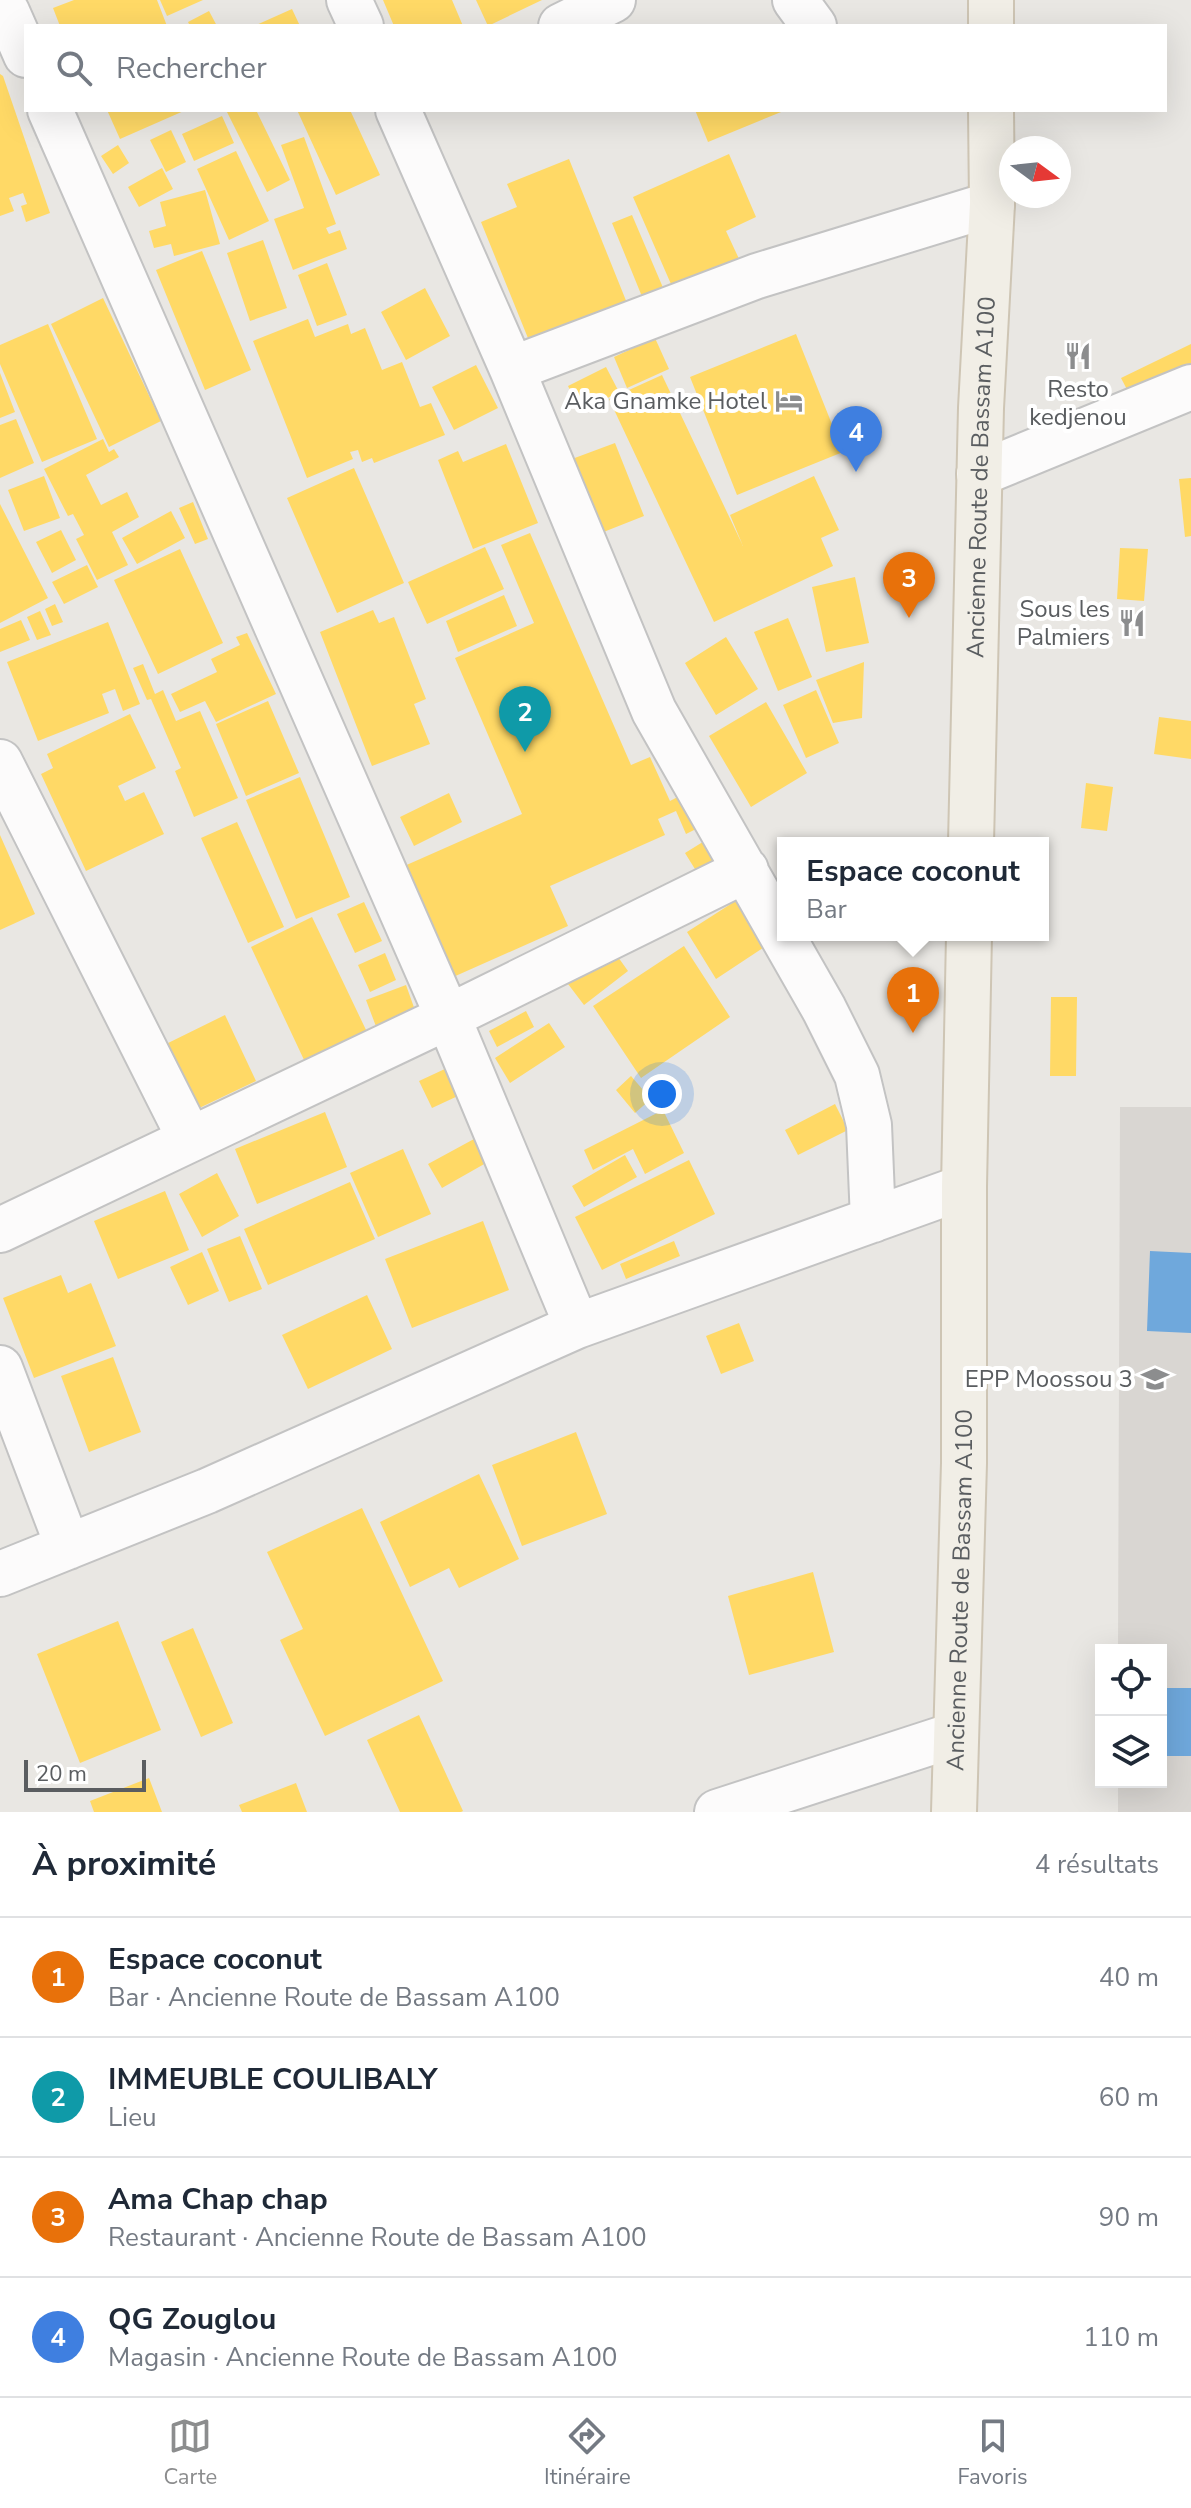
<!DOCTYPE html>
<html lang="fr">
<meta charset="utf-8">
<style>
:root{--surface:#fff;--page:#f6f6f7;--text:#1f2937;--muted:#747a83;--line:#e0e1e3;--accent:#8c8d8e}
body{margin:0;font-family:"Nunito Sans",sans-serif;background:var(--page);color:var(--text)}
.controls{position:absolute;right:24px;bottom:24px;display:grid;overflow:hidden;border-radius:0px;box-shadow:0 8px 32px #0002}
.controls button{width:72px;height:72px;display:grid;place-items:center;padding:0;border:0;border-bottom:2px solid var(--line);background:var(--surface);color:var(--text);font:40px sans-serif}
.compass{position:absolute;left:999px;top:136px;width:72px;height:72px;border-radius:50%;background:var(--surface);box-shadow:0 8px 32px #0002;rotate:105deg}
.scale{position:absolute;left:24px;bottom:20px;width:122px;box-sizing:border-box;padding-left:8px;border:4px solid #5a5d60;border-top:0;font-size:22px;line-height:28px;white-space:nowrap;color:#5a5d60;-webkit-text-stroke:6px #fff;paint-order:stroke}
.you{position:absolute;left:662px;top:1094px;width:28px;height:28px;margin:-20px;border:6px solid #fff;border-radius:50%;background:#1a73e8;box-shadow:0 0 0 12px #1a73e833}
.badge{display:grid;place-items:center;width:52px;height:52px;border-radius:50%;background:var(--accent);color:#fff;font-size:26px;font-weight:700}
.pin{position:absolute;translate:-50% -66px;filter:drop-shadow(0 2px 4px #0008)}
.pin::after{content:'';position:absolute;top:42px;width:28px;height:24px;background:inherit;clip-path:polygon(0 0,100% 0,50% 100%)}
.popup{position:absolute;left:777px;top:837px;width:272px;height:104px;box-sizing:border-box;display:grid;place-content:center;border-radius:0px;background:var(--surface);filter:drop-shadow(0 2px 6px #0005);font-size:26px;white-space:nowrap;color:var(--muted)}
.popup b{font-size:30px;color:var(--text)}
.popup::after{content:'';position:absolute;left:50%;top:100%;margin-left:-16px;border:16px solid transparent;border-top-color:var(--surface)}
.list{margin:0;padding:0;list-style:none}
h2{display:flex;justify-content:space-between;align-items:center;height:104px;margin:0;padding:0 32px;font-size:34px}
h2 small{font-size:26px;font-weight:400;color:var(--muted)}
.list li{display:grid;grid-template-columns:52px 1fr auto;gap:24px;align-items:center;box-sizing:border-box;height:120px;padding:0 32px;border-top:2px solid var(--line)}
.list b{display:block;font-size:30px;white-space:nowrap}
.list p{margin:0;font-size:26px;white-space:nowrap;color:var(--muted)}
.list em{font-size:26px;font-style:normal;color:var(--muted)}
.icon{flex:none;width:44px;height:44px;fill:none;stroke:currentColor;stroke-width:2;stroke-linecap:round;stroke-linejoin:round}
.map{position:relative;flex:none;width:1191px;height:1812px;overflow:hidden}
.search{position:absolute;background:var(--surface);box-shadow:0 8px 32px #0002;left:24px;right:24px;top:24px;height:88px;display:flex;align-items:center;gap:20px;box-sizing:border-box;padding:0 28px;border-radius:0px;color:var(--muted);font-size:30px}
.sheet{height:584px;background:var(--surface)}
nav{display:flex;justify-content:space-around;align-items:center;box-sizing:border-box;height:112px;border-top:2px solid var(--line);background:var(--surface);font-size:22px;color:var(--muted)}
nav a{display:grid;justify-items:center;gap:4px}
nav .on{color:var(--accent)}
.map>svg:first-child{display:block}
</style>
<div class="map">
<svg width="1191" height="1812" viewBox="0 0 1191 1812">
<rect width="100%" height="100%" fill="#e9e7e3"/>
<path fill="#d9d6d2" d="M1120 1107H1191V1812H1118V1782H1161V1650H1118Z"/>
<path fill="#ffd966" d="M74 0H157L167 26H60L53 8Z
M160 0H203L167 16Z
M383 0H452L463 26H394Z
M476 0H542L488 26Z
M292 9 300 26H254Z
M209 11 217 26H190L188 22Z
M0 74 3 76 50 213 26 222 21 206 27 204 23 193 9 198 14 211 0 216Z
M107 110H186L120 139Z
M226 110H256L290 180 267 192Z
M297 110H350L380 175 336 195Z
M695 110H786L708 142Z
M222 116 234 143 194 161 182 134Z
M171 130 186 162 166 172 150 140Z
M304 137 336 224 326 228 329 234 340 230 347 249 293 270 274 219 304 208 281 145Z
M118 145 129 163 113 174 101 156Z
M236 151 269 221 229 240 197 169Z
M729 154 756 217 726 231 740 261 674 291 633 197Z
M569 159 631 313 534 353 481 222 517 207 507 184Z
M162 168 173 189 139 207 128 187Z
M205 190 220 244 174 256 171 244 154 248 149 231 166 226 160 202Z
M632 215 664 290 643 299 612 223Z
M263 240 287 308 250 321 227 253Z
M202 251 251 370 205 390 156 270Z
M327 263 347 315 317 326 298 275Z
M425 288 450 336 406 360 381 312Z
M103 298 161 421 109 447 51 324Z
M308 319 315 337 348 324 351 334 365 328 382 370 402 362 420 407 431 403 445 435 374 463 372 458 362 462 358 450 350 452 353 459 307 478 253 341Z
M48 324 97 439 42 462 0 364V345Z
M796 334 843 452 737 495 690 377Z
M655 338 669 369 627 388 614 357Z
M1191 344V375L1134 403 1121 378Z
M476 365 498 408 454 430 432 387Z
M606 367 619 392 581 412 568 386Z
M0 373 15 412 0 418Z
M662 375 743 546 730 515 814 476 839 530 821 538 833 566 714 622 609 399Z
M16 419 34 463 0 478V425Z
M103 439 109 452 114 449 119 457 86 475 101 505 127 492 139 517 112 532 128 565 97 580 76 539 84 535 73 514 68 516 44 469Z
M615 443 644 516 601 533 572 459Z
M506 444 538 523 473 549 438 460 458 451 463 462Z
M354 468 404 583 337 613 287 498Z
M44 476 60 518 24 531 8 490Z
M1191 478V536L1185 537 1179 479Z
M193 502 208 539 195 544 179 508Z
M0 504 48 598 0 623Z
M171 511 185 538 137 564 122 538Z
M61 530 76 560 52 573 36 542Z
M530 533 631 765 650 757 670 801 693 789 710 822 686 834 676 811 658 819 665 835 550 886 568 926 451 978 402 867 522 814 455 658 534 623 501 545Z
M485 547 504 589 427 624 408 582Z
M1120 548 1148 549 1144 601 1117 599Z
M180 549 223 643 158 674 114 580Z
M87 565 98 587 64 604 52 582Z
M855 577 869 643 826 652 812 587Z
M504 595 517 626 458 652 446 621Z
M55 604 63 622 52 626 45 609Z
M373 610 379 623 394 617 426 699 414 704 430 744 372 766 320 632Z
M40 611 51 635 37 640 27 617Z
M788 618 812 677 778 691 754 632Z
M21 620 30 640 0 652V629Z
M108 622 140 704 123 711 115 689 102 694 109 713 38 741 7 662Z
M247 633 276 694 216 722 205 701 180 712 171 694 217 672 211 659 240 645 236 637Z
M726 637 758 689 716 715 685 663Z
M864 662 862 718 833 723 816 680Z
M143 664 155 694 163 690 176 721 200 711 238 798 194 817 175 771 181 768 151 699 147 700 133 668Z
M816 690 839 743 806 758 783 705Z
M268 701 299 773 246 796 216 724Z
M766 702 807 773 751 807 709 736Z
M130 714 156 768 118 786 125 801 144 792 164 834 86 871 41 774 53 768 47 754Z
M1159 717 1191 721V759L1154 754Z
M300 777 350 897 296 919 246 800Z
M1086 783 1113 787 1107 831 1081 828Z
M449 793 462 822 414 846 400 817Z
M237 822 284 927 248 943 201 838Z
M0 835 35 914 0 930Z
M706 840 724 868 703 882 685 853Z
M737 900 766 946 716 979 687 932Z
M364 902 382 941 355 953 337 914Z
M312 917 367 1032 305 1062 251 947Z
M684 946 730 1017 641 1078 593 1006Z
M613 950 628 971 584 1005 568 984Z
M385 953 396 980 370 992 358 965Z
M406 985 416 1013 377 1029 366 1000Z
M1051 997H1077L1076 1076H1050Z
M526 1011 534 1027 497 1047 489 1031Z
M225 1015 256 1081 193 1111 162 1046Z
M549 1023 565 1047 510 1083 495 1058Z
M447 1068 460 1095 432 1108 419 1081Z
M631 1076 651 1099 635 1113 616 1090Z
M835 1104 848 1130 798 1155 785 1130Z
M663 1110 684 1153 645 1174 633 1149 593 1170 584 1150Z
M325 1112 347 1167 257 1204 235 1149Z
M474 1139 486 1163 442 1188 428 1164Z
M403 1149 431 1214 378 1237 350 1173Z
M625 1155 637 1177 584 1207 572 1186Z
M689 1160 715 1214 602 1270 575 1217Z
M217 1173 239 1216 202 1237 179 1194Z
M350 1182 375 1239 268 1285 244 1229Z
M165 1191 189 1250 118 1279 94 1221Z
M483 1221 509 1290 412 1328 385 1259Z
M240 1236 262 1289 229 1302 207 1249Z
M674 1241 680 1256 626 1279 620 1264Z
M202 1252 219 1291 188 1305 170 1267Z
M61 1275 68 1293 91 1283 116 1346 34 1378 3 1298Z
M367 1295 392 1349 308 1389 282 1335Z
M739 1323 754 1361 721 1374 706 1336Z
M113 1357 141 1432 89 1452 61 1376Z
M576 1432 607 1514 522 1546 492 1465Z
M479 1474 519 1559 459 1588 449 1568 410 1587 380 1522Z
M362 1508 443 1681 325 1736 280 1640 303 1629 267 1552Z
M813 1572 834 1652 749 1675 728 1596Z
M118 1621 161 1730 80 1763 37 1654Z
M193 1628 233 1723 201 1737 161 1642Z
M419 1715 463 1811 461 1812H400L367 1740Z
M149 1778 162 1812H94L90 1801Z
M296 1783 307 1812H242L239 1805Z"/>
<path fill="#6fa8dc" d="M1150 1251 1191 1253V1333L1147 1331Z
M1161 1688H1191V1756H1161Z"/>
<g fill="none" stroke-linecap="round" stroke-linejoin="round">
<g stroke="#c3c3c3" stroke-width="48">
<path id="minor" d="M349 0 361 26
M795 0 814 26
M7 12 26 55
M561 26 613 0
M50 110 448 1017 577 1326
M398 110 512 369 654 711 824 1009 857 1075 869 1125 873 1220
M512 369 757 276 992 204
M979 474 1191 387
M0 762 190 1139
M0 1230 448 1017 746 870
M0 1368 68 1547
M0 1574 207 1491 577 1326 964 1187
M717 1812 954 1735"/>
</g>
<g stroke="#cec5b4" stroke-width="48">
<g id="major">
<path d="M991 26V0"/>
<path id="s1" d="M971 843 981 408 992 204 991 110"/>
<path id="s2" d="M954 1812 964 1463V1187L969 935"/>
</g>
</g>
<use href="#minor" stroke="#fcfbfb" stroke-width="44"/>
<use href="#major" stroke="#f1eee6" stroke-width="44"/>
</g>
<defs>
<g id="restaurant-bare" transform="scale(2.16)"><path d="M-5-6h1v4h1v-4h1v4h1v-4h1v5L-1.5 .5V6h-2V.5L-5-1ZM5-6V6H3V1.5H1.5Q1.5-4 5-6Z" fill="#8c8d8e" stroke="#fff" stroke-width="2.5" paint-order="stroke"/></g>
<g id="hotel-bare" transform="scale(2.16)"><path d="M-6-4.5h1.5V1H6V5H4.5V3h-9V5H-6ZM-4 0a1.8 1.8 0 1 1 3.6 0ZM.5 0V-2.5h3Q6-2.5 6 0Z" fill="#8c8d8e" stroke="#fff" stroke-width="2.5" paint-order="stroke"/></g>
<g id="school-bare" transform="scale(2.16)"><path d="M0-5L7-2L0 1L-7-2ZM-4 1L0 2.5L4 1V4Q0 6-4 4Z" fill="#8c8d8e" stroke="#fff" stroke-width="2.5" paint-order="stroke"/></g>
</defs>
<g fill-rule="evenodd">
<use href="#restaurant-bare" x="1078" y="356"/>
<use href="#hotel-bare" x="789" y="401"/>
<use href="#restaurant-bare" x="1132" y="623"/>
<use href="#school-bare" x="1155" y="1379"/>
</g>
<g text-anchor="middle" stroke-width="8" stroke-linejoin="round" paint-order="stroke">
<g font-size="24" fill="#5a5d60" stroke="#fff" text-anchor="end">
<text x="1078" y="397" text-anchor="middle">Resto<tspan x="1078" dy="28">kedjenou</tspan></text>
<text x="767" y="409">Aka Gnamke Hotel</text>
<text x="1110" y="617">Sous les<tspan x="1110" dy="28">Palmiers</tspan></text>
<text x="1133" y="1387">EPP Moossou 3</text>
</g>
<g font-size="24" fill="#5a5d60" stroke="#fff">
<text dy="8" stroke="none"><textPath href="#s1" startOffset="366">Ancienne Route de Bassam A100</textPath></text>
<text dy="8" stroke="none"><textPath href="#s2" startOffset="222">Ancienne Route de Bassam A100</textPath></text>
</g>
</g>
</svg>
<div class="controls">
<button><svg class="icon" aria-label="locate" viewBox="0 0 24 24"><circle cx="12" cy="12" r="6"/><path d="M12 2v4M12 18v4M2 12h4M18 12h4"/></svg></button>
<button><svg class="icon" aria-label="layers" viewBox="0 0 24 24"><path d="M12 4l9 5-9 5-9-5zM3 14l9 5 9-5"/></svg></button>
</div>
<svg class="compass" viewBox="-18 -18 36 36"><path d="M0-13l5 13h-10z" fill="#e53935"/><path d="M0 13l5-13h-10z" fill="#747a83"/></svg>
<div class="scale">20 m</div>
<div class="you"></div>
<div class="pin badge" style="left:913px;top:1033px;background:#e8710a">1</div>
<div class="popup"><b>Espace coconut</b>Bar</div>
<div class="pin badge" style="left:525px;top:752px;background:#0f9aa8">2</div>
<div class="pin badge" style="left:909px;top:618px;background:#e8710a">3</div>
<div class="pin badge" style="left:856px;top:472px;background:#3f7fe0">4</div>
<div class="search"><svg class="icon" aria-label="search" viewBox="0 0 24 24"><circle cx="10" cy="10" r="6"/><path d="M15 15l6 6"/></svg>Rechercher</div>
</div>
<section class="sheet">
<h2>À proximité<small>4 résultats</small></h2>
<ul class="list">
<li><span class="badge" style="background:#e8710a">1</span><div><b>Espace coconut</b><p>Bar · Ancienne Route de Bassam A100</p></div><em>40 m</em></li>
<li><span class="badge" style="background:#0f9aa8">2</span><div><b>IMMEUBLE COULIBALY</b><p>Lieu</p></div><em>60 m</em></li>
<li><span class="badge" style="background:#e8710a">3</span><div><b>Ama Chap chap</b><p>Restaurant · Ancienne Route de Bassam A100</p></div><em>90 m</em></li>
<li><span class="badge" style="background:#3f7fe0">4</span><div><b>QG Zouglou</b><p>Magasin · Ancienne Route de Bassam A100</p></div><em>110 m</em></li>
</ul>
</section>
<nav>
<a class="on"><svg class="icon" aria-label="map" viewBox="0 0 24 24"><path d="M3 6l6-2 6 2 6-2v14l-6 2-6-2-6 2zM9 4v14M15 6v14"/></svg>Carte</a>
<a><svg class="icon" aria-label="directions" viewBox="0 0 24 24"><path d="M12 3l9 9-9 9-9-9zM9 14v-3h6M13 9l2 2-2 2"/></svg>Itinéraire</a>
<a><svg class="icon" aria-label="saved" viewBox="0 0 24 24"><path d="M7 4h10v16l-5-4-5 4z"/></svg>Favoris</a>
</nav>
